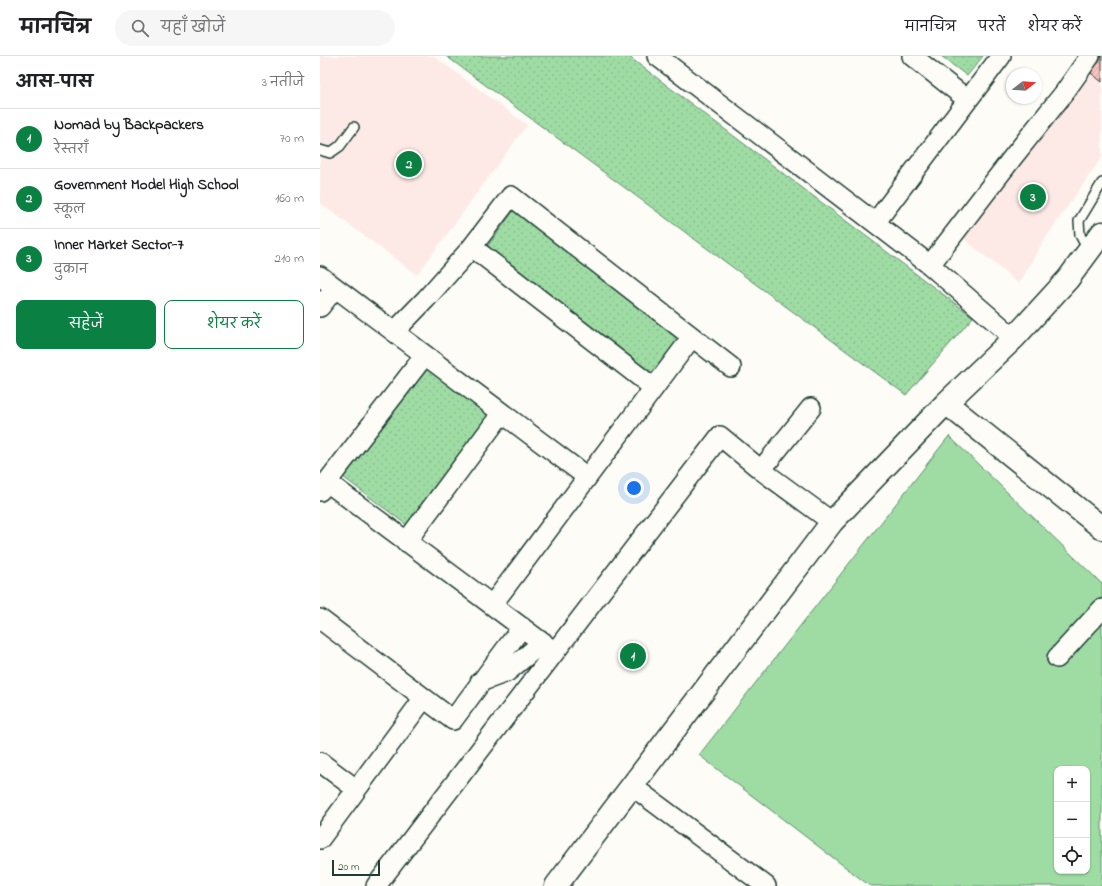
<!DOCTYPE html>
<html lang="hi">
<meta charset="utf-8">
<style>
:root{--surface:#fff;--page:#f6f6f6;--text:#202124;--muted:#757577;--line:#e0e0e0;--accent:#0b8043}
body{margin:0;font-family:"Indie Flower","Playpen Sans Deva",sans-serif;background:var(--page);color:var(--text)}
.controls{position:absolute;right:12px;bottom:12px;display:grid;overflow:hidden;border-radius:8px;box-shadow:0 1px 3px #0004}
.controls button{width:36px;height:36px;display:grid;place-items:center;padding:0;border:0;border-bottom:1px solid var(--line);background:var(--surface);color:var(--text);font:20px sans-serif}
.compass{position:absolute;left:686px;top:12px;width:36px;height:36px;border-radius:50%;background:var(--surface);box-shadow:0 1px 3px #0004;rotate:73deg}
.scale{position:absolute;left:12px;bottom:10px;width:48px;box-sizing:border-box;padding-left:4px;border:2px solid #1f3d34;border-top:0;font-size:11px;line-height:14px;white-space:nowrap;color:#1f3d34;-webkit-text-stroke:3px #fdfcf7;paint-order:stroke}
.you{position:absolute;left:314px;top:432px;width:14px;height:14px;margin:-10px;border:3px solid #fff;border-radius:50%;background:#1a73e8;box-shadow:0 0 0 6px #1a73e833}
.badge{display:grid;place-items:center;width:26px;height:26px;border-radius:50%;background:var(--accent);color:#fff;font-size:13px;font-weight:700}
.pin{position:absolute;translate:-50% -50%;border:2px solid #fff;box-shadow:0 1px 4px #0006}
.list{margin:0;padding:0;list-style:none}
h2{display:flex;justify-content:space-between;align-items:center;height:52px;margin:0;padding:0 16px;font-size:17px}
h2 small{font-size:13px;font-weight:400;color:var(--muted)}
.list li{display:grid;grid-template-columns:26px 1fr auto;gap:12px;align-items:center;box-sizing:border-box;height:60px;padding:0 16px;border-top:1px solid var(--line)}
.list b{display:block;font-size:15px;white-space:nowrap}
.list p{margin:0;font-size:13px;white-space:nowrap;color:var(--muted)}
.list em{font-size:13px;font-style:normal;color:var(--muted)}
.actions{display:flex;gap:8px;padding:12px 16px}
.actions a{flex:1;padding:9px 0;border:1px solid var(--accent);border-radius:8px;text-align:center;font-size:14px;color:var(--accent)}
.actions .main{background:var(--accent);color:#fff}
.icon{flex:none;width:22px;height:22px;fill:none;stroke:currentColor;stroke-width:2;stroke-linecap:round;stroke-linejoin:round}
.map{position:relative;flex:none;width:782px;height:830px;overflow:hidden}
header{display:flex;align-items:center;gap:24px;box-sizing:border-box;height:56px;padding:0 20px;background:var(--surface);border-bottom:1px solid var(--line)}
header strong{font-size:19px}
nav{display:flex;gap:22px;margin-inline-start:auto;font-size:14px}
.search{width:280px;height:36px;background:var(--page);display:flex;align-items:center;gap:10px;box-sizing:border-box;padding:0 14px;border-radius:22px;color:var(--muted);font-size:15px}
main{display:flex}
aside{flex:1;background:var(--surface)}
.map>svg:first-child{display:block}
</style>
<header>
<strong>मानचित्र</strong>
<div class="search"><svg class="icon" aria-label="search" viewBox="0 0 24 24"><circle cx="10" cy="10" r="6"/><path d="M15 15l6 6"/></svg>यहाँ खोजें</div>
<nav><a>मानचित्र</a><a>परतें</a><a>शेयर करें</a></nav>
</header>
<main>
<aside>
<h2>आस-पास<small>3 नतीजे</small></h2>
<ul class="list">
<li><span class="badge">1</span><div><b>Nomad by Backpackers</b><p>रेस्तराँ</p></div><em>70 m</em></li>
<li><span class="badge">2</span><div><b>Government Model High School</b><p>स्कूल</p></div><em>160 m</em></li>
<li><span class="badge">3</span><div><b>Inner Market Sector-7</b><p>दुकान</p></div><em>210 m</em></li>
</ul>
<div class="actions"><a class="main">सहेजें</a><a>शेयर करें</a></div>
</aside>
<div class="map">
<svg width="782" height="830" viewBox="0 0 782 830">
<defs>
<pattern id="park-dots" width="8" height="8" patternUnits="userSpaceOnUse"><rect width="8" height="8" fill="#9fdca4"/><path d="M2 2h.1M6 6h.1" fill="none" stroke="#88be8e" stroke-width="1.8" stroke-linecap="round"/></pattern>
<pattern id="building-hatch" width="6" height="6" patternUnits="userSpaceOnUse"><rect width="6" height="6" fill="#fdc1bd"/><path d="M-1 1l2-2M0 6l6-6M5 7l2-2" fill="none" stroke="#d8a7a3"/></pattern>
</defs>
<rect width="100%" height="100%" fill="#fdfcf7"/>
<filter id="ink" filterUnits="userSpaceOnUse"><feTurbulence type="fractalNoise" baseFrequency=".025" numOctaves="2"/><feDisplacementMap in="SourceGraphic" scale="8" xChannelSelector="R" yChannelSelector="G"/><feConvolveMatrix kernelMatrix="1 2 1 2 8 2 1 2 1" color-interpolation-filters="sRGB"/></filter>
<g filter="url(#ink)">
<path fill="#fdeae6" d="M0 0H114L207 69 97 219 0 147Z
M782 0V101L722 187 699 228 643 182Z"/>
<path fill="#9fdca4" stroke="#5f8c6c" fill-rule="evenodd" d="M629 380 782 528V830H550L379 699ZM737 713H767V815H737Z"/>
<path fill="url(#park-dots)" stroke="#5f8c6c" d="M126 0H308L653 261 586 339Z
M621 0H663L647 20Z
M195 153 363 282 334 319 167 191Z
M105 311 170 361 88 470 23 421Z"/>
<path fill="url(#building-hatch)" stroke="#1f3d34" d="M777 0H782V26L766 13Z"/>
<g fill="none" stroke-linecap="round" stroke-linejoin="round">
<g stroke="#1f3d34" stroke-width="12">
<path id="lane" d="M0 94 10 97 20 90 34 71
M768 194 760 179 759 165 782 127"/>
</g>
<g stroke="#1f3d34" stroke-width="22">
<path id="street" d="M337 0 610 209 694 282
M592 0 648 44
M555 167 681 0
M610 209 693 101 744 37 770 0
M0 220 267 421
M0 251 15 232
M74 276 106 243 152 191
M334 332 152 191 191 140 411 311
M441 414 491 352
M7 426 235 596
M0 435 105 299
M86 486 182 357
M172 549 372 281
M0 563 133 664 202 571
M737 602 782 553
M160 626 187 616 223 586
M0 706 36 733
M312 730 446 830
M0 783 104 642
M56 830 400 380 441 414 512 466"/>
</g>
<g stroke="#1f3d34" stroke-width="25">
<path id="secondary" d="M626 347 782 472
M236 830 512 466 626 347 694 282 748 223 782 177"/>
</g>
<use href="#lane" stroke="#fdfcf7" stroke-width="9"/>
<use href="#street" stroke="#fdfcf7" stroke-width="19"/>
<use href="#secondary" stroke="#fdfcf7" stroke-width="22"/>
</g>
</g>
</svg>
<div class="controls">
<button>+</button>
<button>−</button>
<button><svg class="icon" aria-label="locate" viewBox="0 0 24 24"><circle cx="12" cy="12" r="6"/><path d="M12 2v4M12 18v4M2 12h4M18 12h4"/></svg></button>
</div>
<svg class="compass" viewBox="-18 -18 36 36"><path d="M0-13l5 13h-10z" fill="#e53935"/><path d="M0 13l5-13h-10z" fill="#757577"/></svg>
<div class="scale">20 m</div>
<div class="you"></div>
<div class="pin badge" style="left:313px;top:600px">1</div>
<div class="pin badge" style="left:89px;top:108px">2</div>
<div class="pin badge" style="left:713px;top:141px">3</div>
</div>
</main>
